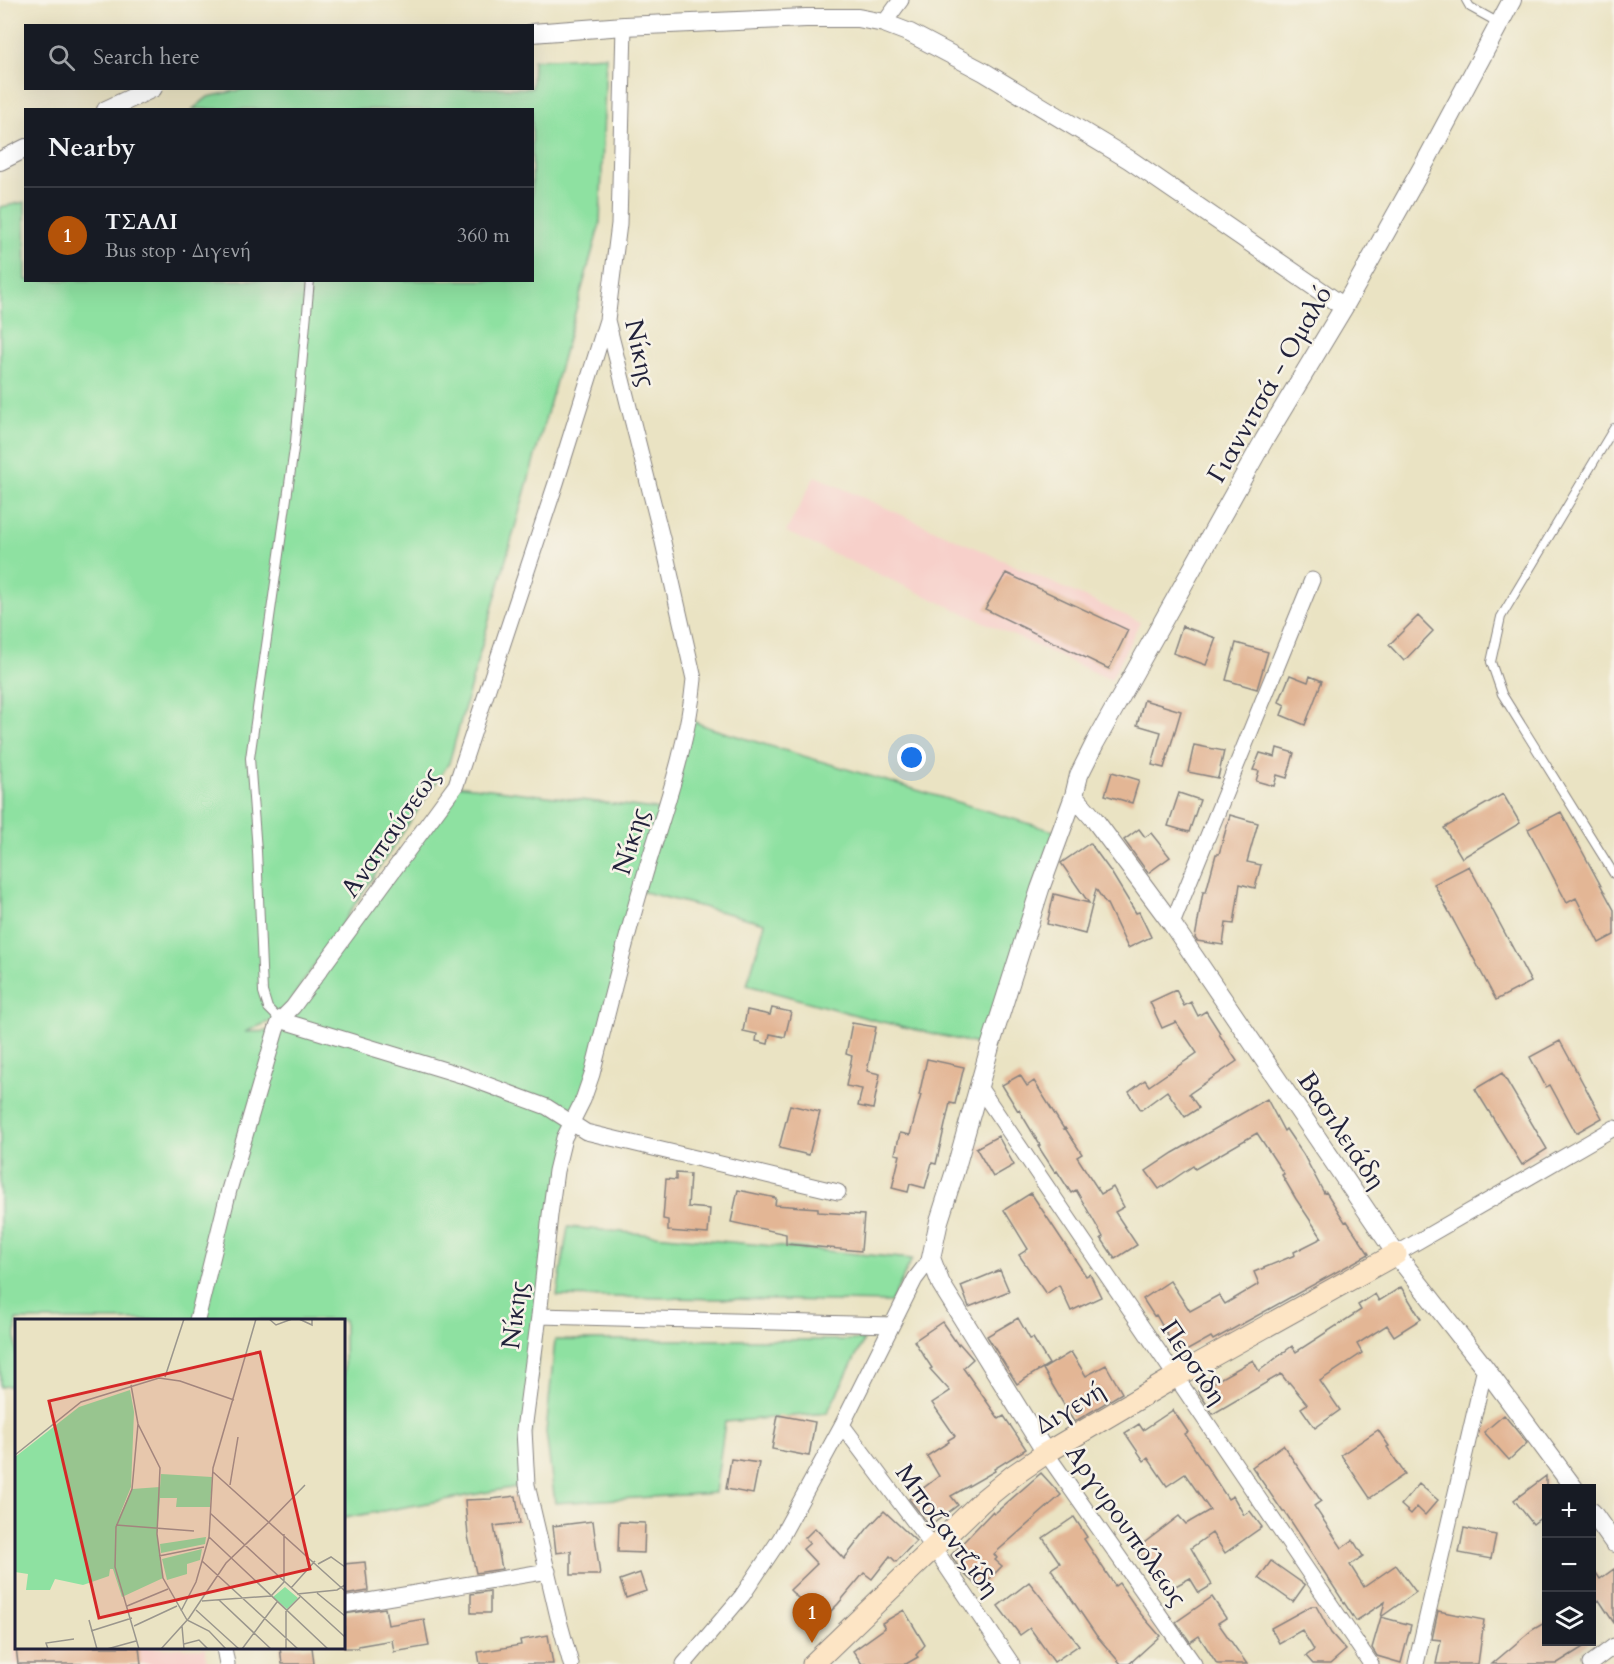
<!DOCTYPE html>
<meta charset="utf-8">
<style>
:root{--surface:#171b24;--page:#242831;--text:#f1f3f6;--muted:#9ea1a6;--line:#363941;--accent:#b45309}
body{margin:0;font-family:Cardo,serif;background:var(--page);color:var(--text)}
.controls{position:absolute;right:18px;bottom:18px;display:grid;overflow:hidden;border-radius:0px;box-shadow:0 6px 24px #0002}
.controls button{width:54px;height:54px;display:grid;place-items:center;padding:0;border:0;border-bottom:2px solid var(--line);background:var(--surface);color:var(--text);font:30px sans-serif}
.you{position:absolute;left:912px;top:758px;width:21px;height:21px;margin:-15px;border:4px solid #fff;border-radius:50%;background:#1a73e8;box-shadow:0 0 0 9px #1a73e833}
.badge{display:grid;place-items:center;width:39px;height:39px;border-radius:50%;background:var(--accent);color:#fff;font-size:20px;font-weight:700}
.pin{position:absolute;translate:-50% -50px;filter:drop-shadow(0 2px 3px #0008)}
.pin::after{content:'';position:absolute;top:32px;width:21px;height:18px;background:inherit;clip-path:polygon(0 0,100% 0,50% 100%)}
.list{margin:0;padding:0;list-style:none}
h2{display:flex;justify-content:space-between;align-items:center;height:78px;margin:0;padding:0 24px;font-size:26px}
h2 small{font-size:20px;font-weight:400;color:var(--muted)}
.list li{display:grid;grid-template-columns:39px 1fr auto;gap:18px;align-items:center;box-sizing:border-box;height:96px;padding:0 24px;border-top:2px solid var(--line)}
.list b{display:block;font-size:22px;white-space:nowrap}
.list p{margin:0;font-size:20px;white-space:nowrap;color:var(--muted)}
.list em{font-size:20px;font-style:normal;color:var(--muted)}
.icon{flex:none;width:33px;height:33px;fill:none;stroke:currentColor;stroke-width:2;stroke-linecap:round;stroke-linejoin:round}
.map{position:relative;flex:none;width:1614px;height:1664px;overflow:hidden}
.search{position:absolute;background:var(--surface);box-shadow:0 6px 24px #0002;left:24px;top:24px;width:510px;height:66px;display:flex;align-items:center;gap:15px;box-sizing:border-box;padding:0 21px;border-radius:0px;color:var(--muted);font-size:22px}
.panel{position:absolute;background:var(--surface);box-shadow:0 6px 24px #0002;left:24px;top:108px;width:510px;height:174px;border-radius:0px}
.map>svg:first-child{display:block}
</style>
<div class="map">
<svg width="1614" height="1664" viewBox="0 0 1614 1664">
<rect width="100%" height="100%" fill="#f7f3e8"/>
<filter id="ink" filterUnits="userSpaceOnUse"><feTurbulence type="fractalNoise" baseFrequency=".0167" numOctaves="2"/><feDisplacementMap in="SourceGraphic" scale="12" xChannelSelector="R" yChannelSelector="G"/><feConvolveMatrix kernelMatrix="1 2 1 2 8 2 1 2 1" color-interpolation-filters="sRGB"/></filter>
<filter id="wash" filterUnits="userSpaceOnUse"><feTurbulence type="fractalNoise" baseFrequency=".008" numOctaves="4" result="noise"/><feDisplacementMap in="SourceGraphic" scale="24" xChannelSelector="R" yChannelSelector="G"/><feGaussianBlur stdDeviation="1.35" result="paint"/><feColorMatrix in="noise" values="0 0 0 0 0 0 0 0 0 0 0 0 0 0 0 0 0 1.4 0 .05"/><feComposite in="paint" operator="in"/></filter>
<g filter="url(#wash)">
<rect width="100%" height="100%" fill="#eae3c3"/>
<path fill="#f7d0ca" d="M815 476 1140 622 1111 680 786 532Z
M14 1626H16V1648H205L207 1664H14Z"/>
<path fill="#8ee1a1" stroke="#58826e" stroke-width="1.5" d="M606 56 600 224 449 763 280 1017 245 1032 275 1031 456 785 655 809 663 812 688 719 710 728 1060 833 990 1047 874 1020 747 985 765 923 640 891 550 1215 527 1485 344 1518V1320H16V1385L0 1387V207L25 202 26 280H532V110L193 109 208 97 244 89 532 88 533 60Z
M568 1227 912 1259 891 1302 557 1296Z
M555 1340H864L827 1413 725 1422 715 1493 555 1503 546 1432Z"/>
<g id="blocks">
<path fill="#e3b695" d="M1006 573 1128 630 1109 669 985 609Z
M1418 616 1433 631 1404 661 1389 645Z
M1182 626 1216 638 1206 665 1173 653Z
M1236 643 1268 652 1257 689 1226 680Z
M1290 675 1308 682 1310 676 1322 681 1305 725 1281 715 1285 705 1279 702Z
M1144 700 1181 711 1164 768 1152 765 1161 732 1137 725Z
M1194 745 1224 751 1218 778 1188 772Z
M1277 748 1294 753 1287 778 1277 775 1274 786 1256 781 1259 771 1253 770 1260 753 1275 757Z
M1112 772 1139 780 1132 803 1105 795Z
M1179 793 1200 800 1189 832 1168 826Z
M1503 794 1520 823 1462 858 1444 828Z
M1561 812 1614 910V935L1599 943 1576 898 1567 903 1528 829Z
M1230 815 1258 823 1247 862 1261 865 1255 888 1240 884 1234 924 1226 923 1223 945 1197 941 1195 938 1203 892H1206L1216 854H1219Z
M1139 829 1145 837 1151 833 1170 857 1148 873 1124 840Z
M1090 843 1111 872 1136 913 1139 912 1151 937 1128 948 1107 904H1106L1096 889 1085 934 1047 924 1054 894 1089 903 1061 863Z
M1469 866 1531 982 1496 1000 1434 884Z
M1176 990 1184 1006 1191 1002 1198 1016 1206 1011 1220 1033 1219 1034 1237 1061 1189 1094 1199 1108 1185 1117 1167 1091 1141 1110 1129 1092 1145 1080 1149 1086 1197 1053 1176 1022 1162 1028 1150 1002Z
M772 1008 791 1012 785 1037 770 1034 768 1044 756 1041 757 1034 743 1031 747 1010 770 1015Z
M852 1023 876 1027 867 1071 880 1074 873 1109 858 1106 862 1089 846 1086 852 1056 846 1054Z
M1560 1041 1602 1118 1576 1133 1550 1085 1546 1087 1530 1057Z
M927 1059 964 1067 955 1104 950 1103 936 1164 932 1163 925 1188 910 1184 908 1192 892 1188 900 1155 895 1154 900 1133 910 1135 921 1095H919Z
M1502 1073 1547 1149 1522 1165 1475 1089Z
M1020 1075 1027 1086 1034 1081 1064 1129 1065 1128 1082 1154 1077 1157 1101 1194 1113 1187 1124 1207 1115 1212 1137 1245 1115 1259 1101 1238 1103 1237 1076 1190 1071 1193 1057 1171 1055 1172 1038 1146 1040 1145 1019 1110 1018 1111 1002 1085Z
M1267 1099 1284 1131 1286 1129 1303 1154 1324 1193 1326 1192 1345 1222 1347 1221 1369 1254 1213 1340 1211 1337 1179 1355 1156 1315 1154 1316 1143 1299 1170 1281 1190 1311 1219 1295 1225 1304 1259 1284 1254 1272 1295 1255 1294 1252 1322 1238 1296 1199 1282 1175 1284 1174 1257 1133 1195 1169 1193 1166 1159 1189 1146 1171 1173 1153Z
M790 1105 820 1112 809 1155 779 1148Z
M998 1136 1014 1165 993 1177 976 1148Z
M676 1173 690 1174 688 1207 710 1209 708 1234 668 1231V1220L663 1219 666 1179 676 1180Z
M738 1190 776 1198 775 1205 818 1208V1212L864 1215 861 1251 786 1244V1234L731 1222Z
M1031 1193 1086 1276 1090 1274 1101 1297 1071 1311 1059 1285 1046 1294 1019 1255 1028 1249 1004 1210Z
M1000 1270 1009 1291 969 1307 961 1286Z
M1401 1287 1421 1319 1394 1336 1387 1325 1357 1344 1362 1353 1320 1381 1340 1410 1315 1428 1301 1408 1307 1404 1289 1382 1288 1383 1281 1374 1213 1414 1198 1391 1253 1360 1259 1371 1292 1346 1296 1352 1361 1310 1358 1305 1375 1294 1379 1301Z
M1018 1318 1030 1339 1033 1338 1049 1364 1017 1384 987 1336Z
M942 1322 958 1345 959 1343 973 1359 963 1368 999 1419 1004 1416 1026 1449 994 1469 995 1471 951 1496 958 1505 930 1526 909 1499 939 1476 927 1456 949 1442 948 1440 955 1436 932 1403 950 1391 930 1369 932 1368 914 1341Z
M1071 1352 1086 1376 1106 1365 1122 1393 1074 1422 1043 1369Z
M1173 1410 1188 1432 1185 1434 1228 1499 1233 1496 1244 1515 1250 1511 1262 1527 1225 1553 1212 1533 1191 1548 1212 1585 1199 1593 1190 1578 1163 1593 1152 1574 1155 1572 1136 1549 1179 1516 1186 1524 1210 1510 1185 1474 1167 1486 1148 1458 1144 1461 1125 1433 1139 1424 1143 1430Z
M778 1415 815 1422 809 1456 772 1449Z
M1504 1415 1527 1443 1509 1460 1484 1432Z
M1378 1430 1389 1446 1387 1447 1405 1474 1370 1498 1341 1455Z
M1283 1445 1321 1501 1314 1506 1342 1548 1353 1540 1363 1556 1350 1565 1364 1587 1396 1565 1416 1592 1381 1617 1385 1602 1356 1621 1285 1512H1283L1252 1467Z
M731 1459 759 1463 753 1494 726 1489Z
M1041 1473 1061 1495 994 1554 997 1558 995 1560 1002 1566 980 1589 961 1571 951 1555 992 1512 994 1514Z
M1546 1476V1514L1533 1524 1514 1500Z
M1419 1484 1438 1500 1425 1515 1417 1507 1411 1514 1401 1505Z
M516 1496 520 1523 494 1526 502 1569 476 1573 468 1536 465 1500 491 1499Z
M884 1511 916 1541 896 1562 890 1556 872 1579 864 1573 838 1604 821 1621 790 1590 817 1564 803 1549 810 1543 805 1538 815 1528 844 1559 867 1529Z
M1074 1517 1087 1537 1084 1539 1115 1586 1119 1583 1140 1613 1160 1636 1129 1664H1121L1096 1635 1051 1569 1060 1563 1043 1538Z
M593 1521 600 1575H571V1551L556 1553 553 1526Z
M619 1522 645 1523 644 1553 618 1552Z
M1464 1528 1496 1535 1491 1559 1459 1553Z
M1271 1561 1305 1585 1293 1602 1259 1578Z
M365 1562 368 1591 344 1595V1564Z
M1592 1567 1600 1579 1614 1569V1623L1599 1600 1592 1605Z
M640 1573 646 1591 626 1598 620 1580Z
M1029 1582 1079 1645 1054 1662 1030 1628 1020 1635 998 1606Z
M490 1591V1613H471V1594Z
M1212 1597 1226 1618 1218 1623 1247 1664H1217L1199 1636 1190 1642 1176 1622Z
M1311 1606H1316L1331 1633 1346 1650 1330 1664H1313L1306 1656 1314 1650 1302 1630 1279 1643 1271 1628Z
M385 1608 388 1625 424 1619 429 1646 394 1652 392 1640 358 1646V1648H344V1614Z
M904 1610 925 1645 916 1655 918 1657 906 1664H862L853 1651 885 1628 882 1623Z
M1438 1611 1484 1620 1478 1664H1436L1441 1640 1432 1639Z
M1381 1617 1411 1625 1401 1663 1377 1656 1372 1648Z
M1546 1622V1641H1593L1556 1664H1492L1532 1630Z
M548 1635 553 1664H480L478 1652 521 1645 520 1640Z
M16 1647H139L141 1664H18Z
M280 1647H312L314 1664H282Z"/>
</g>
</g>
<g filter="url(#ink)">
<use href="#blocks" fill-opacity="0" stroke="#86827f" stroke-width="1.5"/>
<g fill="none" stroke-linecap="round" stroke-linejoin="round">
<g stroke="#86827f" stroke-width="10">
<path id="service" d="M1466 0 1470 7 1499 23
M1614 428 1501 617 1491 662 1502 694 1614 874
M280 1020 268 1008 263 992 257 851 250 758 295 442 310 280"/>
</g>
<g stroke="#86827f" stroke-width="17">
<path id="minor" d="M884 23 901 0
M1172 924 1312 580
M280 1020 461 1075 547 1107 586 1132 838 1192
M979 1087 1371 1664
M1396 1254 1614 1128
M539 1316 892 1325
M197 1320 229 1190 276 1030 280 1020 293 1007 456 785 556 483 607 320
M842 1425 934 1548 1012 1664
M1046 1453 1194 1664
M344 1605 548 1571
M224 1648 227 1664
M571 1664 558 1617 527 1485 524 1430 539 1316 550 1215 556 1171 564 1138 583 1100 592 1074C609 1007 625 940 645 874 664 811 688 746 694 679L663 542 607 320 619 224 624 26
M684 1664 742 1596 780 1539 842 1425 915 1279 931 1258
M1416 1664 1485 1368
M1590 1664 1614 1646"/>
</g>
<g stroke="#86827f" stroke-width="20">
<path id="tertiary" d="M532 33 624 26 806 18H858L884 23 910 33 984 72 1130 160 1344 307
M106 110 153 88
M0 161 26 148
M1074 796 1094 819 1172 924 1396 1254 1485 1368 1574 1488
M1046 1453 941 1284 931 1258 939 1221 955 1171 990 1047 1040 889 1074 796 1079 775 1095 743 1264 440 1344 307 1427 159 1512 0
M1592 1512 1614 1543"/>
</g>
<g stroke="#86827f" stroke-width="23">
<path id="secondary" d="M813 1664 982 1501 1014 1475 1046 1453 1175 1377 1396 1254"/>
</g>
<use href="#service" stroke="#fff" stroke-width="8"/>
<use href="#minor" stroke="#fff" stroke-width="15"/>
<use href="#tertiary" stroke="#fff" stroke-width="18"/>
<use href="#secondary" stroke="#fde5c5" stroke-width="21"/>
</g>
</g>
<g text-anchor="middle" stroke-width="5" stroke-linejoin="round" paint-order="stroke">
<g font-size="26" fill="#22223b" stroke="#f7f3e8">
<text transform="translate(641 353) rotate(78)" y="9">Νίκης</text>
<text transform="translate(1269 384) rotate(-60)" y="9">Γιαννιτσά - Ομαλό</text>
<text transform="translate(390 832) rotate(-55)" y="9">Αναπαύσεως</text>
<text transform="translate(630 841) rotate(-73)" y="9">Νίκης</text>
<text transform="translate(1342 1130) rotate(56)" y="9">Βασιλειάδη</text>
<text transform="translate(514 1315) rotate(-83)" y="9">Νίκης</text>
<text transform="translate(1194 1362) rotate(56)" y="9">Περσίδη</text>
<text transform="translate(1070 1407) rotate(-31)" y="9">Διγενή</text>
<text transform="translate(1127 1525) rotate(55)" y="9">Αργυρουπόλεως</text>
<text transform="translate(948 1530) rotate(54)" y="9">Μποζαντζίδη</text>
</g>
</g>
<g transform="translate(15 1319)">
<rect width="330" height="330" fill="#eae3c3"/>
<path d="M115 71 119 93 116 168 103 200 117 170 145 168 146 155 197 158 195 188H161L162 179H145L142 215 148 259 107 278 98 250H95L94 257 68 266 40 260 35 271H11L13 255 0 253V138L64 88ZM191 218 190 225 146 234 145 225ZM187 230 185 241 172 245V255L152 261 147 240ZM270 268 283 279 272 290 258 278Z" fill="#8ee1a1"/>
<path fill="none" stroke="#9a968d" stroke-width="1.5" d="M254 0 261 6 277 0M284 0 297 6V0M150 58 169 0M116 66 123 105 145 149 142 215 148 259 172 301 194 312 211 330M123 105 117 170 101 208 100 248 124 330M0 136 66 83 144 59 165 62 219 81M198 153 330 272M215 166 223 118M195 194 330 318M254 203 290 166M101 206 179 212M194 218 313 330M144 237 189 228M187 242 283 330M303 245 316 238 330 248M276 269 300 242M302 274 330 297M282 275 322 271 330 266M204 281 256 330M187 282 256 277 269 263V215M112 287 153 270M181 291 224 330M272 291 285 278M166 292 181 263 194 218 198 149 241 0M74 301 82 330M119 307 162 287M167 307 169 330M76 312 117 299M169 325 184 321 193 330M33 330 31 324 59 320M92 330 121 322M146 330 174 299 211 244 254 203M227 330 262 283M271 330V292"/>
<path fill="#d62828" fill-opacity="0.15" stroke="#d62828" stroke-width="3" d="M245 33 295 250 84 299 34 82Z"/>
<rect width="330" height="330" fill="none" stroke="#22223b" stroke-width="3"/>
</g>
</svg>
<div class="controls">
<button>+</button>
<button>−</button>
<button><svg class="icon" aria-label="layers" viewBox="0 0 24 24"><path d="M12 4l9 5-9 5-9-5zM3 14l9 5 9-5"/></svg></button>
</div>
<div class="you"></div>
<div class="pin badge" style="left:812px;top:1643px">1</div>
<div class="search"><svg class="icon" aria-label="search" viewBox="0 0 24 24"><circle cx="10" cy="10" r="6"/><path d="M15 15l6 6"/></svg>Search here</div>
<section class="panel">
<h2>Nearby<small></small></h2>
<ul class="list">
<li><span class="badge">1</span><div><b>ΤΣΑΛΙ</b><p>Bus stop · Διγενή</p></div><em>360 m</em></li>
</ul>
</section>
</div>
